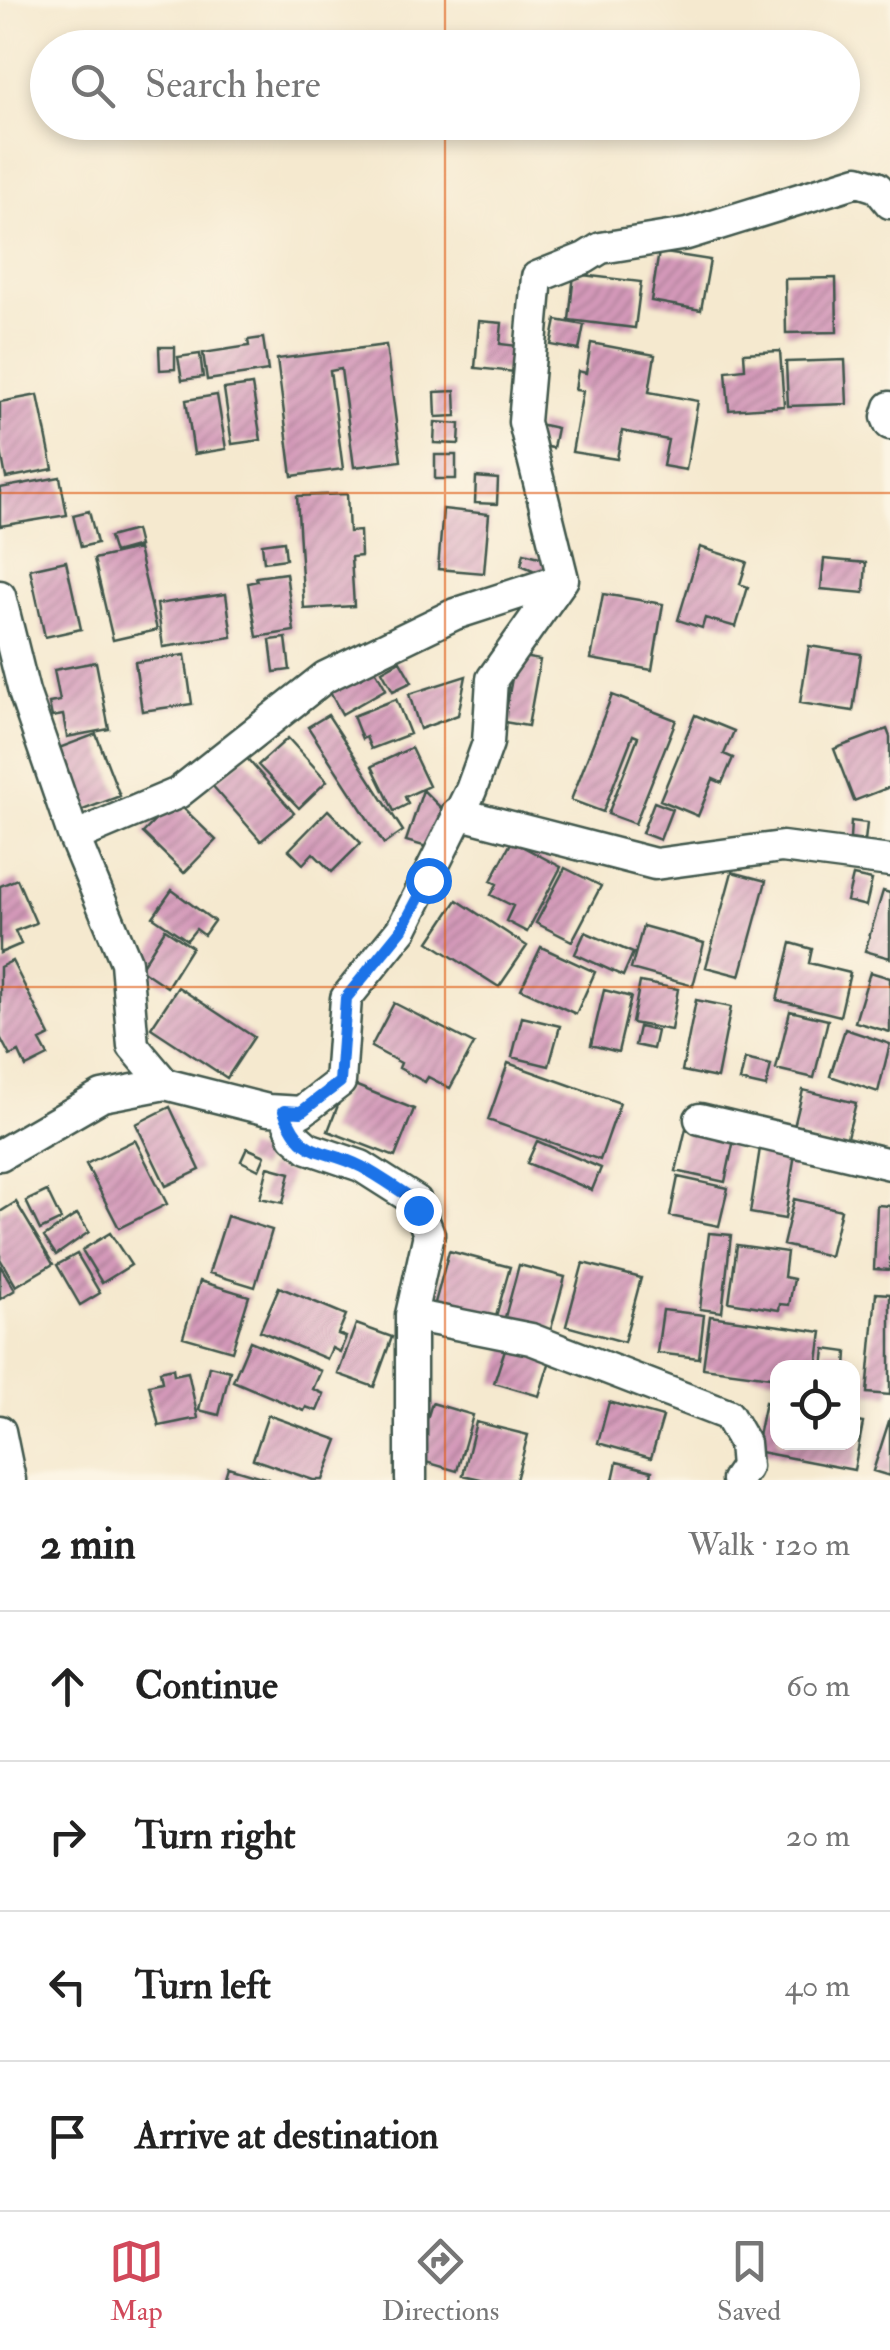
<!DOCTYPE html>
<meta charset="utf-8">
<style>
:root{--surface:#fff;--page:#f2f2f2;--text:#222;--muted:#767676;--line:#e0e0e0;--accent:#d1495b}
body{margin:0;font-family:"IM FELL Double Pica",serif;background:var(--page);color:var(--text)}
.controls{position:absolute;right:30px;bottom:30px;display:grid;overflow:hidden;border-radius:20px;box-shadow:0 5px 15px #0003}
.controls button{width:90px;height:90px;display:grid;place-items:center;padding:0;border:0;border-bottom:2px solid var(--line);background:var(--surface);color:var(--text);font:50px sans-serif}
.stop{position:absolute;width:30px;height:30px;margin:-22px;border:8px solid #1a73e8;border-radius:50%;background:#fff}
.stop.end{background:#1a73e8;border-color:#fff;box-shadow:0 2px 10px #0008}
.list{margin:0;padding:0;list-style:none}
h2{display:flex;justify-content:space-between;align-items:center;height:130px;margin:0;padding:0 40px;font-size:42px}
h2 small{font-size:32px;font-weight:400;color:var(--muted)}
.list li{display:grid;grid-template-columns:65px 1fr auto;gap:30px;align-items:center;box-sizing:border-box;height:150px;padding:0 40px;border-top:2px solid var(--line)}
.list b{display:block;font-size:38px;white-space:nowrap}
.list em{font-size:32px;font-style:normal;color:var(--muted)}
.icon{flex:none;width:55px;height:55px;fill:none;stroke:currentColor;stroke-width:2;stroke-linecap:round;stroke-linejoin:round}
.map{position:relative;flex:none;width:890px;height:1480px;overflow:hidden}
.search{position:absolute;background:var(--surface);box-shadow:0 5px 15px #0003;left:30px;right:30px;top:30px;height:110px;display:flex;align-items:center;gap:25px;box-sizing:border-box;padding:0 35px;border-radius:55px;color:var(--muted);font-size:38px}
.sheet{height:730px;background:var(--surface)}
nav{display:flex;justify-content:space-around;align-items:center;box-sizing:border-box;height:140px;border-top:2px solid var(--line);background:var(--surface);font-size:28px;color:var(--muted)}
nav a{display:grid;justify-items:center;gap:5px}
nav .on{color:var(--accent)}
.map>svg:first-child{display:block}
</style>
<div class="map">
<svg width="890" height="1480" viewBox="0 0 890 1480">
<defs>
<pattern id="building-hatch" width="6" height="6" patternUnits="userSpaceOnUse" patternTransform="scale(2.5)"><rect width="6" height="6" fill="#d499b9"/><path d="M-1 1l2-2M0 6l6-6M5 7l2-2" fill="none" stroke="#ab7e97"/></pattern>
</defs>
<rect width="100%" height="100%" fill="#fcf5e5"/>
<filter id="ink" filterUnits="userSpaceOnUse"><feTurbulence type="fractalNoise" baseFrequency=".01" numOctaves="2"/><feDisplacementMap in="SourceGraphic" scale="20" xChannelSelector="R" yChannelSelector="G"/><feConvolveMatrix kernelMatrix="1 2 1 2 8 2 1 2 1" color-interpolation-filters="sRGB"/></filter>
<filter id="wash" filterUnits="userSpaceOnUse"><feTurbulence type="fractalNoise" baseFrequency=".0048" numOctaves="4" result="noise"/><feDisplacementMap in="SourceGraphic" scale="40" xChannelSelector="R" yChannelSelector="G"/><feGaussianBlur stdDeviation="2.25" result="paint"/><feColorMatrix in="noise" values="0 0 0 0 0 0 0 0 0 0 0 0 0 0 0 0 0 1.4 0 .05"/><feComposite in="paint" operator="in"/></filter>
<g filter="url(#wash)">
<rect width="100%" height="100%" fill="#f5e9cf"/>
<g id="blocks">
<path fill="url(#building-hatch)" d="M659 252 710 260 701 310 651 301Z
M574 274 641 282 635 328 569 320Z
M836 278 837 332 786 333 785 279Z
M556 320 584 325 579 350 551 345Z
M479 321 502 323 500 344 518 346 515 372 475 368Z
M263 338 268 371 207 380 203 353 249 346 248 340Z
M591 343 655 355 649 392 698 401 686 470 663 466 668 440 622 431 617 459 572 452 583 391 575 390 578 371 586 373Z
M386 345 401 461 354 467 341 369 330 371 343 469 292 476 277 359Z
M159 347H175V369L160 370Z
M780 351 784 406 729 410 726 371 745 369 744 353Z
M200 354 203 377 182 380 178 357Z
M845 360 847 404 788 406 786 362Z
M252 385 261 440 232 444 224 389Z
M455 391 456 416 436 417 435 392Z
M38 395 53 469 6 478 0 446V402Z
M217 395 226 449 194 454 186 400Z
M435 422 460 424 459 444 434 443Z
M538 424 557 428 553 448 534 445Z
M435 455H456V479H435Z
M60 477 67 515 0 526V488Z
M476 477 498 479 497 504 475 503Z
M347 494 349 532 360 531 361 556 351 557 354 606 304 609 297 496Z
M443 509 489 514 484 573 438 569Z
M89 511 97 543 81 547 73 515Z
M135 530 139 546 114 553 109 537Z
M284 541 286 559 264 562 262 544Z
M700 547 747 562 740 584 748 587 736 627 705 618 702 628 678 620Z
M138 549 157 630 113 640 94 559Z
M524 553 551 560 547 576 521 565Z
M824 559 866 563 864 593 821 589Z
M66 561 81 629 45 637 30 569Z
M286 573 294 631 257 637 248 583 257 581 256 577Z
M226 594 232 637 163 647 157 604Z
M603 594 663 604 652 670 591 659Z
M286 638 290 670 274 672 270 640Z
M809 646 861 654 853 711 800 703Z
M185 655 192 704 142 711 135 662Z
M516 656 540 660 528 726 504 722Z
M370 661 386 689 342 714 326 685Z
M400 661 412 682 393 691 382 671Z
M96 662 109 729 67 737 63 715 52 717 49 703 60 701 54 670Z
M466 676 458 715 420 729 409 694Z
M612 695 676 720 635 824 608 814 638 737 633 735 603 812 571 800Z
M396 699 410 734 371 749 366 737 362 739 353 716Z
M328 715 403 831 384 844 308 727Z
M695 715 734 731 724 754 733 758 722 783 713 779 698 816 660 800Z
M887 729 890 737V787L854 801 834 749Z
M96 734 120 796 75 813 51 751Z
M288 738 327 781 299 808 258 765Z
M411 748 429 786 405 797 408 804 394 811 372 766Z
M245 756 294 813 261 841 211 784Z
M423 790 443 810 427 847 406 841Z
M175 800 216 840 184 873 143 833Z
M654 802 672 809 660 840 642 833Z
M328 810 361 843 332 872 313 853 303 864 289 850Z
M851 821 867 823 865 841 850 839Z
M512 841 561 867 527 932 506 921 513 906 491 895 497 884 491 881Z
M565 868 601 886 572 941 536 923Z
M732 872 766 881 740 976 706 967Z
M853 876 872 880 866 906 847 901Z
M17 879 36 923 15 931 21 944 0 953V886Z
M172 890 214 921 204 935 196 929 187 940 153 917Z
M883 891 890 893V958L865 951Z
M457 900 527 946 499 987 429 942Z
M643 926 704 943 693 986 631 969Z
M165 929 192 947 167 987 140 969Z
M585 932 633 953 623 976 575 954Z
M791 943 812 949 809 963 850 973 840 1016 777 1000Z
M541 947 595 972 576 1014 521 989Z
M12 961 50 1036 40 1041 48 1056 26 1067 19 1052 10 1056 0 1037V967Z
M870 972 890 978V1032L855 1022Z
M640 982 678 989 671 1030 632 1023Z
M178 987 254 1037 227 1078 151 1028Z
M604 990 631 997 618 1052 591 1045Z
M696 1000 731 1007 717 1078 682 1071Z
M394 1003 474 1044 450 1088 428 1077 425 1082 399 1068 401 1063 371 1047Z
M790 1011 828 1020 814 1078 776 1069Z
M522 1017 560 1026 549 1066 512 1057Z
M639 1027 657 1031 653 1049 635 1045Z
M845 1029 890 1044 878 1092 830 1076Z
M745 1059 771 1065 766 1087 740 1081Z
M508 1063 620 1103 600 1160 488 1120Z
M347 1082 414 1109 395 1157 328 1131Z
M803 1090 856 1103 844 1148 792 1135Z
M170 1107 200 1170 166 1186 136 1124Z
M687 1124 735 1135 725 1182 676 1171Z
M135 1140 167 1204 119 1228 86 1164Z
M537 1141 601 1168 592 1190 527 1163Z
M247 1148 265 1156 259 1170 241 1161Z
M760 1148 795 1153 785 1219 750 1213Z
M268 1167 290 1173 283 1203 260 1198Z
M678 1177 728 1188 719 1226 670 1216Z
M47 1191 61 1220 40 1230 26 1201Z
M794 1199 841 1210 830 1256 783 1245Z
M16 1202 53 1264 16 1286 0 1259V1212Z
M877 1205 890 1206V1270L874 1269Z
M77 1214 89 1232 56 1255 44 1237Z
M227 1216 272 1230 255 1287 209 1273Z
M110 1233 131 1265 102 1283 82 1250Z
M709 1233 731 1235 722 1312 700 1309Z
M737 1245 787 1252 784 1277 794 1279 789 1305 780 1304 779 1310 729 1302Z
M449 1251 510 1267 495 1320 435 1303Z
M77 1254 100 1293 80 1305 57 1265Z
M583 1263 641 1278 624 1342 566 1326Z
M0 1265 15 1290 0 1299Z
M519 1265 565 1277 550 1333 504 1321Z
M200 1281 249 1296 232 1351 183 1337Z
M279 1287 346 1315 338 1334 346 1337 340 1352 332 1348 327 1359 260 1331Z
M876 1293 890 1294V1395L867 1393Z
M663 1310 704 1315 699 1358 657 1353Z
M710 1316 822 1332 817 1368H778V1378L703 1368Z
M356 1324 392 1337 374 1387 338 1374Z
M509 1337 553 1351 539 1396 494 1383Z
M250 1341 321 1371 313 1389 324 1394 317 1411 306 1407 304 1411 233 1381Z
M825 1349 847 1352 846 1368H823Z
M209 1366 230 1371 219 1415 199 1410Z
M173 1368 174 1375 188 1372 198 1418 159 1426 149 1385 162 1382 160 1371Z
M609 1402 663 1417 651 1458 598 1443Z
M765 1402 778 1405V1442H852V1421L863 1423 854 1470 755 1451Z
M432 1403 473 1415 457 1471 415 1459Z
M268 1415 338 1440 323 1480H313L253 1459Z
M890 1418V1476L873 1471Z
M476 1422 528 1435 516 1480H485L463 1475Z
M617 1462 652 1471 650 1480H613Z
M228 1467 268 1479V1480H224Z"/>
</g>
</g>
<g filter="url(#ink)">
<use href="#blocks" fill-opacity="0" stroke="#3f574b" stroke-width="2.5"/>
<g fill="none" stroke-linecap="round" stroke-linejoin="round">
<g stroke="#3f574b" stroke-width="35">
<path id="minor" d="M890 407 887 417 890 424
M0 596 24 692 74 837 126 962 133 1046 165 1084
M457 813 655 864 782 847 890 861
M74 837 178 793 325 677 455 614 563 579
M284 1111 294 1136 308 1148 361 1166 416 1201 429 1234 411 1315V1480
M700 1119 890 1164
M0 1155 102 1096 165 1084 268 1110 301 1112 340 1082 346 998 402 929 471 790 488 743 492 679 563 579 524 422 537 277 585 258 601 248 687 234 858 181 877 187 890 203
M411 1315 531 1339 728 1415 744 1443 746 1467 737 1480
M0 1431 10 1480"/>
</g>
<use href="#minor" stroke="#fff" stroke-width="30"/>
</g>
</g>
<g fill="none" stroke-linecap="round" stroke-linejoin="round" filter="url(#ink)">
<path stroke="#1a73e8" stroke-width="12" d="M418 1210 416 1201C398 1190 381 1177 362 1167 322 1146 303 1161 284 1111L301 1112 340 1082 346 998 402 929 428 880"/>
</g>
<path fill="none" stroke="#de580e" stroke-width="2.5" stroke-opacity="0.55" d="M445 0V48M445 122V1480M0 493H890M0 987H890"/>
</svg>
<div class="controls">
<button><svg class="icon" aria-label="locate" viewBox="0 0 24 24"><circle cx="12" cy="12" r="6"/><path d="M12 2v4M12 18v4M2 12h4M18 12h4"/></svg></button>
</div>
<div class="stop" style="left:428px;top:880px"></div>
<div class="stop end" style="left:418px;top:1210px"></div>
<div class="search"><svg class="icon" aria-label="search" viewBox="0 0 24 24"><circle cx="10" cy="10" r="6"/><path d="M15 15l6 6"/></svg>Search here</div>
</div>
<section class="sheet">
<h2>2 min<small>Walk · 120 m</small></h2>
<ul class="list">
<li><svg class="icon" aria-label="ahead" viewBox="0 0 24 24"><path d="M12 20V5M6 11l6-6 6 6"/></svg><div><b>Continue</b></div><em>60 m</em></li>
<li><svg class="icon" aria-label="right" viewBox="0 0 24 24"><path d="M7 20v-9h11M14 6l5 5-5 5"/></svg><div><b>Turn right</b></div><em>20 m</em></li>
<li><svg class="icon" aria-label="left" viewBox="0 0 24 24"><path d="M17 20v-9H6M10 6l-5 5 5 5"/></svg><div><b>Turn left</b></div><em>40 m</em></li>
<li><svg class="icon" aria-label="arrive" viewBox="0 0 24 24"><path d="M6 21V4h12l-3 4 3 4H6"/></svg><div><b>Arrive at destination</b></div></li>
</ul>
</section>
<nav>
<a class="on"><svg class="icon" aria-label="map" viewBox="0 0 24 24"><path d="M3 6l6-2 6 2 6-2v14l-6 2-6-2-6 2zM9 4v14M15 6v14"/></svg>Map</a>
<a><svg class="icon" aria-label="directions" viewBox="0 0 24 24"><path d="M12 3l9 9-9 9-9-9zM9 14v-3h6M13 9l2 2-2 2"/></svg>Directions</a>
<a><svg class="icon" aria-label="saved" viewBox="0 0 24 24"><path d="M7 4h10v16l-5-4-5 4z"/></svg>Saved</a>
</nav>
